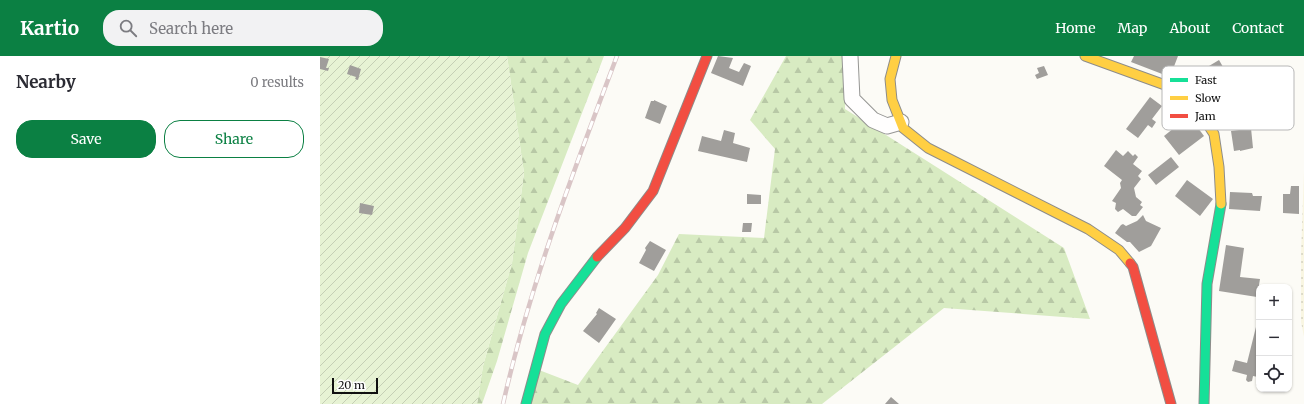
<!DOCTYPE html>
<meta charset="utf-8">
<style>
:root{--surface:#fff;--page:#f2f2f3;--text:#2b2b33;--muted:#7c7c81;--line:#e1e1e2;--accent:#0b8043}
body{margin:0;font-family:Merriweather,serif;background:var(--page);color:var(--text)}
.controls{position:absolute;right:12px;bottom:12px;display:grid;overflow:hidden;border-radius:8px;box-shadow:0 1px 3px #0004}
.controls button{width:36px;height:36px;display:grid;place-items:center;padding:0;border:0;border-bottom:1px solid var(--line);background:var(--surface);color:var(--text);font:20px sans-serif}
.scale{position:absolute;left:12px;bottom:10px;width:46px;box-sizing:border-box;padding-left:4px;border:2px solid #101010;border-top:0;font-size:11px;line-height:14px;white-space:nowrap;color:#101010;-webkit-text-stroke:3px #fff;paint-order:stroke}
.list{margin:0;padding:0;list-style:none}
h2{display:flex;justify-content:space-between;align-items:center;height:52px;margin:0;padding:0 16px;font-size:17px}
h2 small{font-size:13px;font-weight:400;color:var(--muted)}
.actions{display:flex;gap:8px;padding:12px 16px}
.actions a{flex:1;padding:9px 0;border:1px solid var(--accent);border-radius:16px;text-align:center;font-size:14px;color:var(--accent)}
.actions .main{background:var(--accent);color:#fff}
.icon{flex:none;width:22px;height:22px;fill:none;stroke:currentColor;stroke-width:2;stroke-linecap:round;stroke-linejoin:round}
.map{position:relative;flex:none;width:984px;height:348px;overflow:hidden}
header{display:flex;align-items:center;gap:24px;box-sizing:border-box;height:56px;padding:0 20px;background:var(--accent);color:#fff}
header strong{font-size:19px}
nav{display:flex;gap:22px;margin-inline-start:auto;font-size:14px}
.search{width:280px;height:36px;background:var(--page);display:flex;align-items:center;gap:10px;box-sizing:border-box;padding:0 14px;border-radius:16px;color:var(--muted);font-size:15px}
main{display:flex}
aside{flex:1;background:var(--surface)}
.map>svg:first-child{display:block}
</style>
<header>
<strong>Kartio</strong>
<div class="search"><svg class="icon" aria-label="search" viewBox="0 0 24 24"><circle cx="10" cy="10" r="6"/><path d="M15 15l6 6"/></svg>Search here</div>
<nav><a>Home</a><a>Map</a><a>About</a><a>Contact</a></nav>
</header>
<main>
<aside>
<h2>Nearby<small>0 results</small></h2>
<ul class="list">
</ul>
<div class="actions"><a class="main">Save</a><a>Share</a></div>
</aside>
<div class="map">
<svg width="984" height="348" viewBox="0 0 984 348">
<defs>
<pattern id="farmland-dots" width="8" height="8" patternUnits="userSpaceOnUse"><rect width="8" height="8" fill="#f9f6e2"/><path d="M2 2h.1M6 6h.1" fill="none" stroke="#d4d2c1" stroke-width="1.8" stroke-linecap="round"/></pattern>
<pattern id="forest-firs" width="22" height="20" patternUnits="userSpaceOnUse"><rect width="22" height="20" fill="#d8ebc2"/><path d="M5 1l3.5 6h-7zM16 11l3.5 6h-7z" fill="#b8c8a6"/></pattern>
<pattern id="garden-furrows" width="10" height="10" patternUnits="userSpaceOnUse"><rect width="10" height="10" fill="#e7f3d4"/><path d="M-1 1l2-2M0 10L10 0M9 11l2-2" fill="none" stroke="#c5cfb5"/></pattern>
</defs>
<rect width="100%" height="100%" fill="#fcfbf6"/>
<path fill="url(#farmland-dots)" d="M984 115V281L981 266V197Z"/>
<path fill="url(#forest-firs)" d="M187 0H284L208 197 177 305 162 348H157L163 310 192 207 204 117Z
M466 0H525V53L744 192 770 263 624 252 502 348H210L219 314 258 329 338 219 359 178 444 182 455 93 430 64Z"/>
<path fill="url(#garden-furrows)" d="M0 0H187L204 117 192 207 163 310 157 348H0Z"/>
<path fill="#a09e9b" d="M398 0 413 2 409 12 419 16 424 7 431 10 423 30 391 17Z
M814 0H858L850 21 811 6Z
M0 1 9 3 6 12H9L8 15 0 13Z
M899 4 920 40 905 48 884 13Z
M30 9 41 13 38 24 35 23 36 21 27 18Z
M724 10 728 19 717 23 715 19 719 17 717 12Z
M830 41 842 50 832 63 836 66 832 72 828 69 818 82 806 73Z
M334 44 347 50 340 68 325 62 331 45H334Z
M869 60 884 80 859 99 844 80Z
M933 64 934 72H931L933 92 920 95V94L914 95 911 75 919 74 917 66Z
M404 74 415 77 413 87 430 92 427 106 378 95 382 80 401 85Z
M796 94 803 100 808 95 813 100 815 98 818 101 813 108 822 115 818 120 821 123 814 132 816 141 822 146 820 149 823 151 816 160H812L803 153 798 156 795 153 796 147 792 145 801 132 800 127 802 124 784 110Z
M851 101 859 111 836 129 828 119Z
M867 124 893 143 880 160 855 140Z
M971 130H979V158L963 157V138H970Z
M910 136 932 137 933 140H942L940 155 909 153Z
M427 138 441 139V148H427Z
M40 147 54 150 52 159 39 157Z
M823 159 826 165 841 172 831 190 819 196 810 186H807L795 177 801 169 803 168 806 170 817 165Z
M423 167H432L431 176H422Z
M330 185 346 194 334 215 319 207 326 194 325 192Z
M906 189 924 192 920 221 940 223 937 241 899 235Z
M279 252 296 263 279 287 263 275 277 258 276 257Z
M937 267 939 268 938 330 936 329 938 321 933 320 932 325 928 326 926 324 927 319 912 315 915 304 927 307Z
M571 341 579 348H565Z"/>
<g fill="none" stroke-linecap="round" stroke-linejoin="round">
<g stroke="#969694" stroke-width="17">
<path id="street" d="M530 0 532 43 553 64 567 70 581 66"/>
</g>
<g stroke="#8d8c8a" stroke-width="11">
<path id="fast" d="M206 348 225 278 241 248 277 201
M884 348 887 228 901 148"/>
</g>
<g stroke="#8d8c8a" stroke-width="11">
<path id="slow" d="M576 0 570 23 572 44 583 72 608 92 768 173 799 194 810 207
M765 0 845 29 866 42 881 58 894 78 899 111 901 148"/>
</g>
<g stroke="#8d8c8a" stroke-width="11">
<path id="jam" d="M277 201 305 172 333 135 387 0
M810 207 813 211 851 348"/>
</g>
<use href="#street" stroke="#fffefe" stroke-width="15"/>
<use href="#fast" stroke="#16e098" stroke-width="9"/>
<use href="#slow" stroke="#ffcf43" stroke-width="9"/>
<use href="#jam" stroke="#f24e42" stroke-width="9"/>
<g stroke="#d9c5c6" stroke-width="4.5">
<path id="rail" d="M183 348C210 228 254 114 297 0"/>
</g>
<use href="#rail" stroke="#fff" stroke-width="3" stroke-dasharray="9" stroke-linecap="butt"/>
</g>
<rect x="842" y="10" width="132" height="64" rx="6" fill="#fff" stroke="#b7b7b7" stroke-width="1"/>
<rect x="850" y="22" width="18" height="4" fill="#16e098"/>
<rect x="850" y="40" width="18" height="4" fill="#ffcf43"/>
<rect x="850" y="58" width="18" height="4" fill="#f24e42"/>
<g font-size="11" fill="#101010">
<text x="875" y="28">Fast</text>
<text x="875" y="46">Slow</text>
<text x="875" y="64">Jam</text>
</g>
</svg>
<div class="controls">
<button>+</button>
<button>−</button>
<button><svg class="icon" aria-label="locate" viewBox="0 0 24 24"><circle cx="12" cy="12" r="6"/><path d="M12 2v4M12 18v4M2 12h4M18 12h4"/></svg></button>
</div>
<div class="scale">20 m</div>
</div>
</main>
